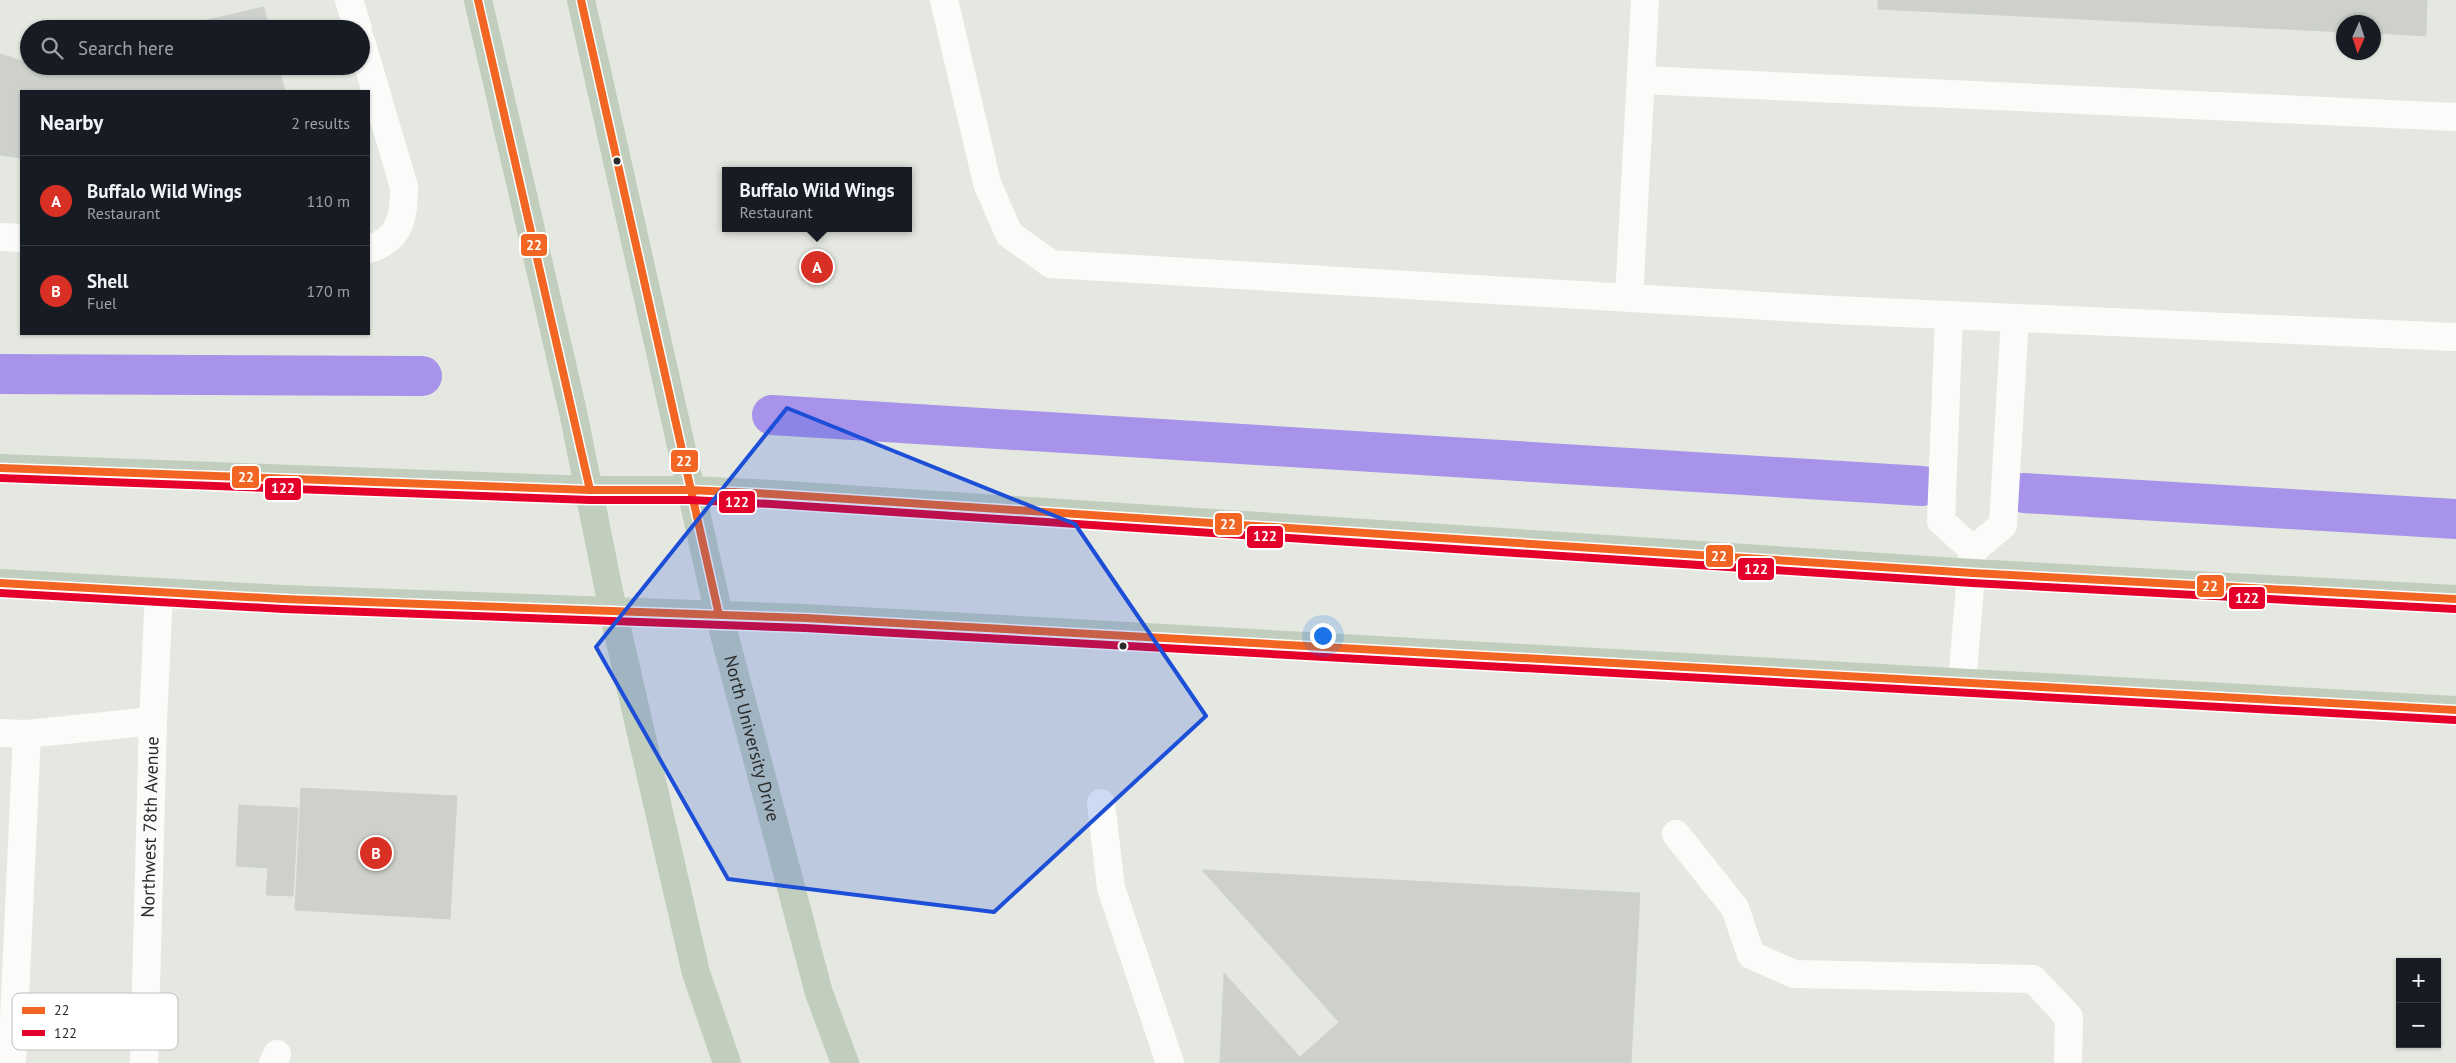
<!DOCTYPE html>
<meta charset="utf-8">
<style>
:root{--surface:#171b24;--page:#20242c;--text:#f1f3f6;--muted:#9ea1a6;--line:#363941;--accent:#d93025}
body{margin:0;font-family:"PT Sans",sans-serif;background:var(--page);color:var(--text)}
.controls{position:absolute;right:15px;bottom:15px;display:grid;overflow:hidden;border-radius:0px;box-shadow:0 1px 4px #0004}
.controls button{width:45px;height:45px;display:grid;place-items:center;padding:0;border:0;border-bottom:1px solid var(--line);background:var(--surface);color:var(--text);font:25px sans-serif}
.compass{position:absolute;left:2336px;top:15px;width:45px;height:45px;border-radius:50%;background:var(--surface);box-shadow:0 1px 4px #0004;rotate:183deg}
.you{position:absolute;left:1322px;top:635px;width:18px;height:18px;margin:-12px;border:4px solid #fff;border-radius:50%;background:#1a73e8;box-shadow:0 0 0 8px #1a73e833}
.badge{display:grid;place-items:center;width:32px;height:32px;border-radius:50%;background:var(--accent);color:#fff;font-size:16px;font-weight:700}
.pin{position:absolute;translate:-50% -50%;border:2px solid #fff;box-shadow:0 1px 5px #0006}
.popup{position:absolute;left:722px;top:167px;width:190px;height:65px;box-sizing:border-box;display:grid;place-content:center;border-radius:0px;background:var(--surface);filter:drop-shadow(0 1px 4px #0005);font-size:16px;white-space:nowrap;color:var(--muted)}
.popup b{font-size:19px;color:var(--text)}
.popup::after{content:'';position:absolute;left:50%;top:100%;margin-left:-10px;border:10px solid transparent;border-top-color:var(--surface)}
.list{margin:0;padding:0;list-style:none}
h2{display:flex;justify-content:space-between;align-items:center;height:65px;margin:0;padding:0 20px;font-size:21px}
h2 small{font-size:16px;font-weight:400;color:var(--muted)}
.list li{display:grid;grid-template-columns:32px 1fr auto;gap:15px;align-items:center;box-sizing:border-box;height:90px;padding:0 20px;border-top:1px solid var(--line)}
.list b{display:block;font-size:19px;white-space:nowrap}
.list p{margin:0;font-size:16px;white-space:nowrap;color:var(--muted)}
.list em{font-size:16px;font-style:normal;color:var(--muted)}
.icon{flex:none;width:28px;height:28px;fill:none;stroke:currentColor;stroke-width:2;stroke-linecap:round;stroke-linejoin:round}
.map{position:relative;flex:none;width:2456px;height:1063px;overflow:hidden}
.search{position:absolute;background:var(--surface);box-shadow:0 1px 4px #0004;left:20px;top:20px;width:350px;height:55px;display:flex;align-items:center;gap:12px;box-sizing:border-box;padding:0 18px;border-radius:28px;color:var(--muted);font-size:19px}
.panel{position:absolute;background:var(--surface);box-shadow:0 1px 4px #0004;left:20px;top:90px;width:350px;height:245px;border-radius:0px}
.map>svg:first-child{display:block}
</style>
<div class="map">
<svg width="2456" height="1063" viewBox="0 0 2456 1063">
<rect width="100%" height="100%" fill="#e4e8e0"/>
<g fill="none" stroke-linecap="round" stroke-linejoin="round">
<path stroke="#a793ea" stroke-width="40" d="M0 374 422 376
M772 415 1922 486
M2024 493 2456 519"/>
</g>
<path fill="#ced1cb" stroke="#cfd3cc" d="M1878 0H2427L2426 36 2374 33V22H2344V32L1878 9Z
M264 7 269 29H167Z
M0 54 22 61 29 60V66H278L285 91H21V158L0 155Z
M301 788 457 796 450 919 295 910Z
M239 805 298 808 293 896 266 895 268 868 236 866Z
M1202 870 1640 893 1631 1063H1220L1224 973 1300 1057 1339 1022Z"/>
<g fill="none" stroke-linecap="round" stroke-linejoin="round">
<g stroke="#fbfcfa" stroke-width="28">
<path d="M349 0 358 29"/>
<path d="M944 0 987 183 1009 234 1051 264 1834 310 2456 337"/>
<path d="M361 41 404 187C404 217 401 239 369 249"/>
<path d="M1641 80 2456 117"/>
<path d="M0 237 21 238"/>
<path d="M1629 298 1645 0"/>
<path d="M1949 315 1941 521 1973 550"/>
<path d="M1962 683 1973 550 2003 525 2015 318"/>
<path d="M0 733 27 734 12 1063"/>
<path d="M27 734 153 721"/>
<path d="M1101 803 1111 888 1170 1063"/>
<path d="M1676 834 1735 908 1751 955 1794 974 2033 979 2069 1017 2068 1063"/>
<path id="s1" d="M144 1063 153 721 159 592"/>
<path d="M273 1063 277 1054"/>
</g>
<g stroke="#c1cdbd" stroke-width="28">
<path d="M478 0 573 412 613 611 696 973 727 1063"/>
<path id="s2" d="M581 0 719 615 819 993 845 1063"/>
<path d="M0 468 590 490H690L772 494 1973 573 2456 599"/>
<path d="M0 583 283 599 805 618 2456 710"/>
</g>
<g stroke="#fff" stroke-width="11">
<path id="bus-1" d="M478 0 590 490
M581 0 719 615
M0 468 590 490H690L772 494 1973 573 2456 599
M0 583 283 599 805 618 2456 710"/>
</g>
<g stroke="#fff" stroke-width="11">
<path id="bus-2" d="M0 478 590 500H690L771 504 1972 583 2455 609
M0 593 283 609 805 628 2455 720"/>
</g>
<use href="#bus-1" stroke="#f26522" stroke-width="8"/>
<use href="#bus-2" stroke="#e4002b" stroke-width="8"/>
</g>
<path fill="#1d4ed8" fill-opacity="0.2" stroke="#1d4ed8" stroke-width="4" stroke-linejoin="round" d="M787 408 1075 524 1206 716 994 912 728 879 596 647Z"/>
<g fill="#2a2a2a" stroke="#fff" stroke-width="2">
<circle cx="617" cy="161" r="4.5"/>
<circle cx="1123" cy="646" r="4.5"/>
</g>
<g text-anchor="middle" stroke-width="4.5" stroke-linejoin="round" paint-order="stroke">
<g font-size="18" fill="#2a2a2a" stroke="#fff">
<text dy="6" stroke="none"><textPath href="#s2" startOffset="758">North University Drive</textPath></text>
<text dy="6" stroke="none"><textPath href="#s1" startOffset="236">Northwest 78th Avenue</textPath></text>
</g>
</g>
<rect x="12" y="993" width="166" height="57" rx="8" fill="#fff" stroke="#bfbfbf" stroke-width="1"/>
<rect x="22" y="1007" width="23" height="7" fill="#f26522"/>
<rect x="22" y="1030" width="23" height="6" fill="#e4002b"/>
<g font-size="14" fill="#2a2a2a">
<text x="54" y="1015">22</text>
<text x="54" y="1038">122</text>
</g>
<g stroke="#fff" stroke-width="2">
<rect x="520" y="233" width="28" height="24" rx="5" fill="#f26522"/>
<rect x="670" y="449" width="29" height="24" rx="5" fill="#f26522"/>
<rect x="231" y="465" width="29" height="24" rx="5" fill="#f26522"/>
<rect x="264" y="477" width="38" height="24" rx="5" fill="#e4002b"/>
<rect x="718" y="490" width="38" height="24" rx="5" fill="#e4002b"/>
<rect x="1214" y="512" width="29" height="24" rx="5" fill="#f26522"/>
<rect x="1246" y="525" width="38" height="24" rx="5" fill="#e4002b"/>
<rect x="1705" y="544" width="29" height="24" rx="5" fill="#f26522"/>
<rect x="1737" y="557" width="38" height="24" rx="5" fill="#e4002b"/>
<rect x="2196" y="574" width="29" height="24" rx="5" fill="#f26522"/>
<rect x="2228" y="586" width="38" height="24" rx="5" fill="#e4002b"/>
</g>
<g font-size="14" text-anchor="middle" font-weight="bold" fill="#fff">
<text x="534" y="250">22</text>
<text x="684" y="466">22</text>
<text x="246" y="482">22</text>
<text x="283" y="493">122</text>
<text x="737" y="507">122</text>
<text x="1228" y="529">22</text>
<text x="1265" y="541">122</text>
<text x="1719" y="561">22</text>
<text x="1756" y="574">122</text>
<text x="2210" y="591">22</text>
<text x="2247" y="603">122</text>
</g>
</svg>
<div class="controls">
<button>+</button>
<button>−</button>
</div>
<svg class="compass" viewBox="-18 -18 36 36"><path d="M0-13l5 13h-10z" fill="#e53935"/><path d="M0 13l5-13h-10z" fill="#9ea1a6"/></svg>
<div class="you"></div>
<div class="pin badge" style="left:817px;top:267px">A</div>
<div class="popup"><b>Buffalo Wild Wings</b>Restaurant</div>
<div class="pin badge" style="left:376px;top:853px">B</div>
<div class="search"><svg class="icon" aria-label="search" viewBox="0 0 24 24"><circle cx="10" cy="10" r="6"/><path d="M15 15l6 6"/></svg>Search here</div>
<section class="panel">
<h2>Nearby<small>2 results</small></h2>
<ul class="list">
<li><span class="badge">A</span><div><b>Buffalo Wild Wings</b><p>Restaurant</p></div><em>110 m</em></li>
<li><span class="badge">B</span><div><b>Shell</b><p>Fuel</p></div><em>170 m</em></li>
</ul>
</section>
</div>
